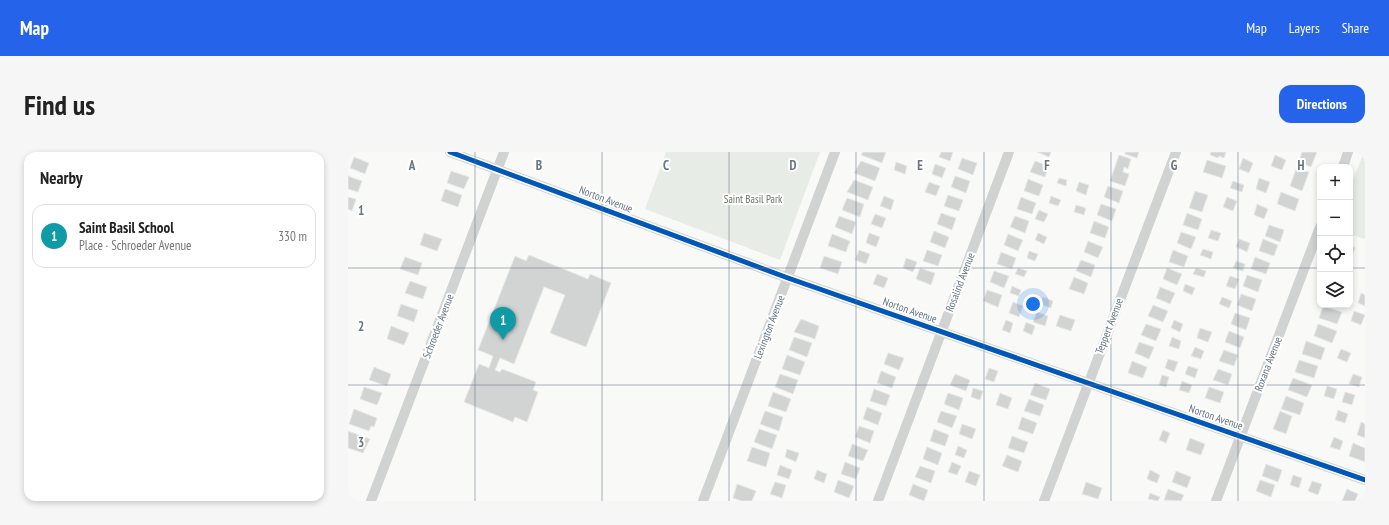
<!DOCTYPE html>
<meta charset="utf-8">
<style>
:root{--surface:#fff;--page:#f6f6f6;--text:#222;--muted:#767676;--line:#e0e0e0;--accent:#2563eb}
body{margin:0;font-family:"PT Sans Narrow",sans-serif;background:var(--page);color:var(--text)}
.controls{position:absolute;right:12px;top:12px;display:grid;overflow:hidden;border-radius:8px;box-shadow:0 2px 6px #0003}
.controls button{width:36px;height:36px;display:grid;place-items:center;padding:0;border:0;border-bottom:1px solid var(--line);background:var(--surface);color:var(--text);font:20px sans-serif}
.you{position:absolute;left:685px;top:152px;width:14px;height:14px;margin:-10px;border:3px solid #fff;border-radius:50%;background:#1a73e8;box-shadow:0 0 0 6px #1a73e833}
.badge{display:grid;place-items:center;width:26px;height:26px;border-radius:50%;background:var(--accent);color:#fff;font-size:13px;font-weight:700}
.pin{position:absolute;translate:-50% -33px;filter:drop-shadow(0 1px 2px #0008)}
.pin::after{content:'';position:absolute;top:21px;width:14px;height:12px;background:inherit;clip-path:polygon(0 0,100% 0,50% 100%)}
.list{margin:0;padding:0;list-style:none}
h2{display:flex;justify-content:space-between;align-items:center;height:52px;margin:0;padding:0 16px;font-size:17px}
h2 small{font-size:13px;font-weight:400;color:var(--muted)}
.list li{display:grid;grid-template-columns:26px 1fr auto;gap:12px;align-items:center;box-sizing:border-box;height:64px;margin:0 8px 8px;padding:0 8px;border:1px solid var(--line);border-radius:12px}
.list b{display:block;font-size:15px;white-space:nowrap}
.list p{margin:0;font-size:13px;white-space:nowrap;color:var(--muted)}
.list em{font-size:13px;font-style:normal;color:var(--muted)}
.icon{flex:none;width:22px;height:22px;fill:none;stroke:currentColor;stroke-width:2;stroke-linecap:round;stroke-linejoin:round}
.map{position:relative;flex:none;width:1017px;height:349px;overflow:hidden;border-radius:12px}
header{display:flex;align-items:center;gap:24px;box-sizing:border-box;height:56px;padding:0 20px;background:var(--accent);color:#fff}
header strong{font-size:19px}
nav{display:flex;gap:22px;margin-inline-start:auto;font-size:14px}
.intro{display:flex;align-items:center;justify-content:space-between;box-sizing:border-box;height:96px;padding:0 24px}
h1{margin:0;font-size:28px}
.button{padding:10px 18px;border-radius:12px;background:var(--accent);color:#fff;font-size:14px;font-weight:700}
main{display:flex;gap:24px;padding:0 24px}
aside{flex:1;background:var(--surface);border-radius:12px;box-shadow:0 2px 6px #0003}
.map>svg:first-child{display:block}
</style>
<header>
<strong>Map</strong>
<nav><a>Map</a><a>Layers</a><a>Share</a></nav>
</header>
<div class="intro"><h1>Find us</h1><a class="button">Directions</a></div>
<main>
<aside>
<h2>Nearby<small></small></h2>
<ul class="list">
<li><span class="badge" style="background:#0f9aa8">1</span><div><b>Saint Basil School</b><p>Place · Schroeder Avenue</p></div><em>330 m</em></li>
</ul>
</aside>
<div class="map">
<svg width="1017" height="349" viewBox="0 0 1017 349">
<rect width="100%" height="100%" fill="#f9f9f8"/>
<path fill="#e8ece6" d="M318 0H472L432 108 297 57Z
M1016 0H1017V87L1002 82V36Z"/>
<path fill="#d2d4d4" stroke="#e8e8e8" d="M515 0H538L534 11 513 3Z
M593 0H605L602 9 591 5Z
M689 0H703L701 5Z
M777 0H791L789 6 777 2Z
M863 0H878L876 6 871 4 870 6 862 3Z
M954 0H969L963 15 951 10Z
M771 3 783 7 780 17 776 15 775 20 781 22 777 34 762 29Z
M927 3 938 8 934 18 923 14Z
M6 5 21 11 17 22 2 16Z
M614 6 629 11 625 23 610 17Z
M895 6 905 11 901 21 891 17Z
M859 8 878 14 874 26 855 20Z
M513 9 532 16 527 29 506 21Z
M687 9 701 14 697 25 682 20Z
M548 10 559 14 557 22 546 18Z
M587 12 598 16 594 26 584 22Z
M948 17 961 20 954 39 942 34Z
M103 19 121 25 116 37 99 31Z
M0 24 14 29 10 40 0 37Z
M607 24 622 29 618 41 603 35Z
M711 26 719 28 718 34 709 31Z
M911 26 922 30 918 41 908 37Z
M680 27 695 33 691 44 676 39Z
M506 28 525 35 520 48 499 40Z
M885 29 896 33 894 40 882 36Z
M581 30 592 34 588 44 577 40Z
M731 30 741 33 738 43 728 39Z
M760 34 775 39 771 51 756 45Z
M97 37 114 43 110 55 93 49Z
M847 39 860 43 854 60 841 56Z
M933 40 951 47 947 59 929 52Z
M600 43 615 48 611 59 596 54Z
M536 44 546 48 543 58 532 54Z
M703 44 713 48 710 54 701 51Z
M0 45 8 47 4 59 0 57Z
M673 45 688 51 684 62 669 57Z
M879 45 889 49 885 59 875 55Z
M499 46 516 52 512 65 494 58Z
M753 52 768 57 764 69 749 63Z
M909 52 920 57 916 67 906 63Z
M728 53 738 56 736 63 726 60Z
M691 58 700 62 696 70 687 67Z
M593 61 608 66 604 78 589 72Z
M839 61 854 67 850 78 835 73Z
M527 62 538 66 534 76 523 72Z
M491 64 508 70 504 82 487 75Z
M667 64 681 69 677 81 662 75Z
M746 69 761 75 757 86 742 81Z
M921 73 936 78 932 90 917 84Z
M863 78 873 81 870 89 860 86Z
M586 79 601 85 597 96 582 90Z
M833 80 848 85 843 97 829 91Z
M76 81 94 87 89 99 72 93Z
M521 81 532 85 528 95 518 91Z
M690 81 699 85 696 92 687 88Z
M484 82 502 89 498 100 480 94Z
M660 82 675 88 670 99 656 93Z
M891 87 902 91 899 100 888 95Z
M915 87 930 93 926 104 911 99Z
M740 89 755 95 750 106 736 100Z
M1002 93 1007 96 1002 110Z
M855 97 865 100 863 107 852 103Z
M511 98 522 102 518 112 507 108Z
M579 98 594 103 590 114 575 109Z
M825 98 840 104 836 115 821 110Z
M681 99 690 102 687 109 679 106Z
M653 100 668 106 664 117 649 112Z
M181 103 240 127 242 122 263 131 238 195 202 181 217 143 196 135 166 212 152 206 147 218 152 220 154 217 188 230 185 238 190 240 179 270 167 265 165 270 116 250 131 212 141 216 145 204 130 198 167 104 178 109Z
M476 104 494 110 490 122 472 116Z
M57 105 74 111 70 123 52 117Z
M907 105 922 111 918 122 903 117Z
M558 106 569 110 565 120 555 116Z
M733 108 747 113 743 125 728 119Z
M888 109 897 112 895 119 885 116Z
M572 116 587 121 583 133 568 127Z
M670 116 679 119 676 125 667 122Z
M819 116 834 122 829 133 815 127Z
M848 116 858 119 856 125 845 122Z
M646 119 661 124 656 136 642 130Z
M529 122 540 126 536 136 525 132Z
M899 123 914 128 910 140 895 134Z
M882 124 891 127 887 137 878 134Z
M726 125 740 131 736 142 721 137Z
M62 129 79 135 75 147 57 141Z
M837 132 847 136 844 143 835 139Z
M664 134 673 138 671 144 662 141Z
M812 135 827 141 822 152 808 146Z
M639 138 654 143 650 155 635 149Z
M1013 141 1017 143V154L1010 151Z
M893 142 908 147 904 159 889 153Z
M695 145 705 149 703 156 692 152Z
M874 145 884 149 881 156 871 152Z
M665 150 675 154 671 165 661 161Z
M53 152 70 158 66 170 49 164Z
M805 153 820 159 815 170 800 164Z
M975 154 994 160 989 172 971 166Z
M1006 159 1017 163 1013 173 1003 169Z
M689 160 700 164 697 174 685 170Z
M887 161 902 166 898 178 883 172Z
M712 163 727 168 723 179 708 174Z
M453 167 471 174 467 187 446 180Z
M658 168 665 171 662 181 654 178Z
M826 168 835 172 832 180 823 176Z
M678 170 687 174 684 183 675 179Z
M798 172 813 177 808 189 793 183Z
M970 172 989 179 984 191 966 184Z
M43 174 61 181 56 193 39 187Z
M852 176 864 180 860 190 849 186Z
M881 179 896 185 892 196 877 190Z
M446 185 464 191 459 205 441 198Z
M824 185 833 189 831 197 821 194Z
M958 189 977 196 973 208 954 202Z
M791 190 806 195 801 207 787 201Z
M847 195 856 199 853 207 843 204Z
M993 197 1003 201 999 210 989 206Z
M876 198 890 203 886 214 871 209Z
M540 201 556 206 551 218 536 212Z
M439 203 457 210 452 223 434 217Z
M820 207 830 210 826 220 817 216Z
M951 208 970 214 966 226 947 220Z
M784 209 799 215 795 226 780 221Z
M840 214 850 217 847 226 837 222Z
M26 215 43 222 39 234 21 228Z
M641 216 650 219 646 230 637 227Z
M870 217 884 222 880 233 865 228Z
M533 219 548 225 544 236 529 231Z
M432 222 450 228 445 242 427 235Z
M607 222 622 228 618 239 602 233Z
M1005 222 1014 225 1011 235 1001 232Z
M814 223 821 225 818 235 811 233Z
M945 226 964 233 959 245 940 238Z
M834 229 844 233 841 241 831 238Z
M687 231 702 237 698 248 682 243Z
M979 234 989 237 986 247 976 244Z
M16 235 34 241 29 253 12 247Z
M861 235 876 240 872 251 857 246Z
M625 236 635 239 632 248 623 245Z
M526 237 542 243 538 254 522 249Z
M425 240 443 247 438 260 420 254Z
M997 240 1007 243 1004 253 994 250Z
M600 241 615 246 611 258 596 252Z
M652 241 664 246 660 257 648 253Z
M938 244 956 251 952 263 933 257Z
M681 247 696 253 692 264 676 259Z
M519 255 534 261 530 273 515 267Z
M6 257 29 266 26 275 23 274 21 279 1 272Z
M990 258 1000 262 997 271 987 268Z
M417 259 435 265 431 279 412 272Z
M593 259 609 264 604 276 589 270Z
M932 259 944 264 938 282 925 277Z
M674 265 689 271 685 282 670 277Z
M1013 270 1017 272V286L1009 283Z
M614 272 628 277 624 287 611 282Z
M511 274 526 279 522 291 507 285Z
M411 277 429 283 424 297 406 290Z
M586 277 601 283 597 294 582 289Z
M815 278 822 281 818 291 811 288Z
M0 279 22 287 15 301 0 296Z
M664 284 680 290 676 301 660 296Z
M986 285 995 289 992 298 982 295Z
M842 286 857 292 853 303 838 298Z
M1005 291 1017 296V310L1001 304Z
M504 292 520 298 515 309 500 304Z
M610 294 619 298 616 306 607 303Z
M404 295 422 301 418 315 399 309Z
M579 295 594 301 590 313 575 307Z
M439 297 451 301 448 310 437 305Z
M659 303 674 309 670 320 654 314Z
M497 310 512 316 508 327 493 322Z
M604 310 613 314 609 323 600 320Z
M918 312 934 318 930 330 914 324Z
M432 313 444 318 441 327 429 323Z
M572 314 587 319 583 331 567 325Z
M469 318 479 322 476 331 466 327Z
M802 318 812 323 809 331 799 327Z
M621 319 632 323 628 334 617 330Z
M828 319 843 325 839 336 824 330Z
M945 323 954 326 951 336 942 333Z
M490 328 506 334 501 346 486 340Z
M912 328 927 333 923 345 908 339Z
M964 329 974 332 970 343 960 339Z
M427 330 438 333 434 346 422 342Z
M738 330 754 336 750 347 734 342Z
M389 332 408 339 404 349H394L385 346Z
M565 332 580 338 576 349 561 343Z
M820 337 836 343 833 349 816 348Z
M999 337 1010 342 1007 349H994Z
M802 341 812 345 810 349 800 347Z"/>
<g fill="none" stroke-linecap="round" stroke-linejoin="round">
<path stroke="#d1d3d3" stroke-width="10" d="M102 0 440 126 1017 328
M995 15 1000 0
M23 349 156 0
M355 349 487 0
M530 349 661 0
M696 349 828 0
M868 349 972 75"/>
<g stroke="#fff" stroke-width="8">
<path id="cycleway" d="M102 0 440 126 1017 328"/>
</g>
<use href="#cycleway" stroke="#0057b8" stroke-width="5"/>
</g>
<path fill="none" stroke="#647583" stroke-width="1" stroke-opacity="0.55" d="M127 0V349M254 0V349M381 0V349M508 0V349M636 0V349M763 0V349M890 0V349M0 116H972M1002 116H1017M0 233H1017"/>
<g text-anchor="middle" stroke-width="4" stroke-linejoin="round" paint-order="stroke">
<g font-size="11" fill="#647583" stroke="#fff">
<text transform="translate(258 47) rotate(21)" y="4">Norton Avenue</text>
<text transform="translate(612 130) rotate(-69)" y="4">Rosalind Avenue</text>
<text transform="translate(562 158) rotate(19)" y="4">Norton Avenue</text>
<text transform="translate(90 174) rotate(-69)" y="4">Schroeder Avenue</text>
<text transform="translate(761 174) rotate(-69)" y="4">Teppert Avenue</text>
<text transform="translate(421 175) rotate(-69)" y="4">Lexington Avenue</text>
<text transform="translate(920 212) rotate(-69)" y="4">Roxana Avenue</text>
<text transform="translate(868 265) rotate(19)" y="4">Norton Avenue</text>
</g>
<g font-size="11" fill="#677a63" stroke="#fff">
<text x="405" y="51">Saint Basil Park</text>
</g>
</g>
<g font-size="13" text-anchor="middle" font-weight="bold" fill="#647583" stroke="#fff" stroke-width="4" stroke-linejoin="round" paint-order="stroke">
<text x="64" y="18">A</text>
<text x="191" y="18">B</text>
<text x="318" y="18">C</text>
<text x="445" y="18">D</text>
<text x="572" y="18">E</text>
<text x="699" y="18">F</text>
<text x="826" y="18">G</text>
<text x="953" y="18">H</text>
<text x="13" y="63">1</text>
<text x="13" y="179">2</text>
<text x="13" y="295">3</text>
</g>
</svg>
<div class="controls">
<button>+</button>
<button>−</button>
<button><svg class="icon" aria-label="locate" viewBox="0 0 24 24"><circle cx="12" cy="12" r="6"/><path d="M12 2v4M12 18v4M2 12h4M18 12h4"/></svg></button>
<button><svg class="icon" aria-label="layers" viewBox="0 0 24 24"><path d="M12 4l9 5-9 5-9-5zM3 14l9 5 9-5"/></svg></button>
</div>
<div class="you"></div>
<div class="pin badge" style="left:155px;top:188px;background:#0f9aa8">1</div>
</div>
</main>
